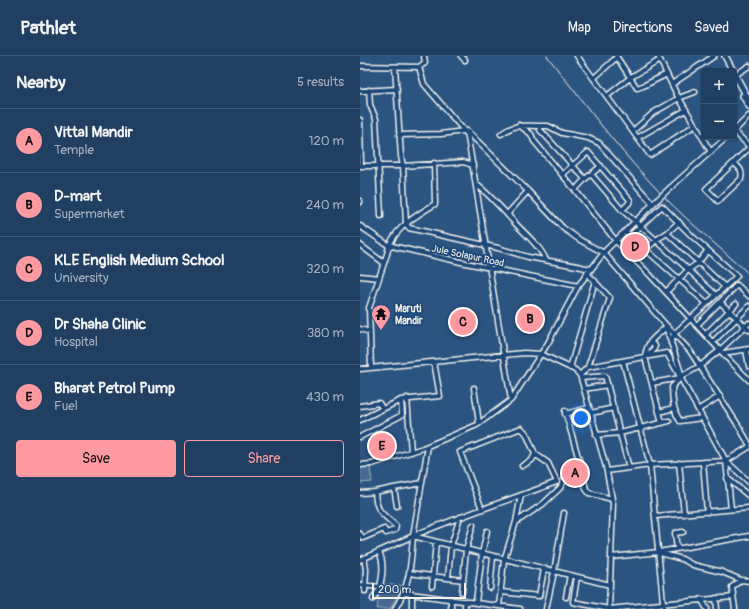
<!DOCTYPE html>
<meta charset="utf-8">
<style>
:root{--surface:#213f61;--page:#2d4a6a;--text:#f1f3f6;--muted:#a2afbd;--line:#3e5876;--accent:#ff9aa2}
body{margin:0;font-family:Pangolin,sans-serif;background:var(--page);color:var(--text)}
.controls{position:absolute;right:12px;top:12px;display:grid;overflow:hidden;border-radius:4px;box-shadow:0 1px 3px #0004}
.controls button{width:36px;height:36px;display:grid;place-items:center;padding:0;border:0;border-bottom:1px solid var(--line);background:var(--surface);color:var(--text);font:20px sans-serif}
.scale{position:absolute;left:12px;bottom:10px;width:94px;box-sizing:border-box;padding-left:4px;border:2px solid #f4f1e8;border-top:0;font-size:11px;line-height:14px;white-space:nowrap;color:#f4f1e8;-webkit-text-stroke:3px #1f4a7a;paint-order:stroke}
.you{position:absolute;left:221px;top:362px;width:14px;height:14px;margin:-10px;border:3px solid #fff;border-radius:50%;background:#1a73e8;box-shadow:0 0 0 6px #1a73e833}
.badge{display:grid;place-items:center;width:26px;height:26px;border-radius:50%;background:var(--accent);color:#111;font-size:13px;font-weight:700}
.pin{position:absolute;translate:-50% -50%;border:2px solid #fff;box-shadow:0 1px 4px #0006}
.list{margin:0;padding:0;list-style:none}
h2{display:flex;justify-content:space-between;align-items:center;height:52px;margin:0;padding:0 16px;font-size:17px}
h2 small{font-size:13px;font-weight:400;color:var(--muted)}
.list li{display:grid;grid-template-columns:26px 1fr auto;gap:12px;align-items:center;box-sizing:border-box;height:64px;padding:0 16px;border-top:1px solid var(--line)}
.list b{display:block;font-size:15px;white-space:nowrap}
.list p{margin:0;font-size:13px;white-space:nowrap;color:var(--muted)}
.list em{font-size:13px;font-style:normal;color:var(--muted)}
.actions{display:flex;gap:8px;padding:12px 16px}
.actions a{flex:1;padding:9px 0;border:1px solid var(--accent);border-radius:4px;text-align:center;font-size:14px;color:var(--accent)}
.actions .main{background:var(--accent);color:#111}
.map{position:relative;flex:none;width:389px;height:553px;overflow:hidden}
header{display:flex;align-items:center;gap:24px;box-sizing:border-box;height:56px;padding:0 20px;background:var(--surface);border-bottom:1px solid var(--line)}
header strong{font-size:19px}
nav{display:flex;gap:22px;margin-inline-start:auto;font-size:14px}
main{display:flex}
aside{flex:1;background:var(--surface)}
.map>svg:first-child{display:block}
</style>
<header>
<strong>Pathlet</strong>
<nav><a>Map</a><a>Directions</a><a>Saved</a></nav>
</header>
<main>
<aside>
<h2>Nearby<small>5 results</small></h2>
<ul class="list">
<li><span class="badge">A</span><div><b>Vittal Mandir</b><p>Temple</p></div><em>120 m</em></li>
<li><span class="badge">B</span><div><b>D-mart</b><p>Supermarket</p></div><em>240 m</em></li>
<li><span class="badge">C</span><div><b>KLE English Medium School</b><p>University</p></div><em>320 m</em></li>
<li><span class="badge">D</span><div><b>Dr Shaha Clinic</b><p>Hospital</p></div><em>380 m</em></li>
<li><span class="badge">E</span><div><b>Bharat Petrol Pump</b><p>Fuel</p></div><em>430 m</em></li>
</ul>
<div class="actions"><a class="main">Save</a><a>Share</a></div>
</aside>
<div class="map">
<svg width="389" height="553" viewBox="0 0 389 553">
<rect width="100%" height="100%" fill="#2c5481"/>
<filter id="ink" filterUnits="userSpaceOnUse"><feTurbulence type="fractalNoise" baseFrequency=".025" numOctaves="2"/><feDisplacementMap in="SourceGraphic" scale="8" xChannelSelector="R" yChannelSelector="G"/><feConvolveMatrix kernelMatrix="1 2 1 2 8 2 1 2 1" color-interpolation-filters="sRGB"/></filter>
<g filter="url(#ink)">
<path fill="#496b90" stroke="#9eaebc" d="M10 411 12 426 0 427V412Z
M20 528 43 530 30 553H17Z"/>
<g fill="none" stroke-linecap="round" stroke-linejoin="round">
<g stroke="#f4f1e8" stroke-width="7">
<path id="minor" d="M101 0 105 4
M217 0 290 99 335 69
M256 0 277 32 283 30 307 18
M298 0 316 37 351 96
M0 10 59 11 65 7 64 0
M35 11 41 100 43 110 46 167 49 172 138 192 168 201 217 210 230 213
M59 11 64 28 107 78
M375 19 389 10
M234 22 257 1
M312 28 354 0
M9 34 10 49 16 63 21 160
M0 35 37 33
M247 40 271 21 300 4
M0 64 1 110
M159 69 171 78 174 85 215 134 256 185 289 218 370 305 389 324
M107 75 168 135 203 172 220 184 244 197 304 267 330 295 378 369 389 388
M273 75 293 57 319 42 335 36
M374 75 389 60
M374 75 389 90
M107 76 151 344
M141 78C156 67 163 70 180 70
M39 79 81 78 104 75
M277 82 326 54
M374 107C380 112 383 115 381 123L358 145 346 133 389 92
M0 110H43L103 106 113 109
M231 118 262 154 296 184 307 177 319 166
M202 119 228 96 270 144 269 147 262 154
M225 123 183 77 180 74V70H188L202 77 228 82 239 87 293 148
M116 128C131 140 143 154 156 168 166 179 180 190 186 204
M311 131 367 81
M215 134 225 123 241 110
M0 145V146
M148 159 149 156 168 135
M0 170 28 189 101 206 218 230
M265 175 347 248
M307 177 365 231
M270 180 302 150 333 181 377 220 314 278 311 287
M0 189 24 207
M275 204 296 184 356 239
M0 220 19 222
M306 236 328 214 338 207 348 194
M360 246 389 274
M337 269 377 229 389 240
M306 271 322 320 312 331C312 343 313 355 320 365L342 362
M0 273 10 276
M346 278 376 248
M353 286 389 250
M386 294 389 310
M363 297 389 293
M287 300 293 295 295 290 290 286
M263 305 290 409 303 546 305 553
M11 311 9 252 27 198C31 173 56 160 75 148L74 107
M228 311 307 297 366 405 389 391
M210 312 235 225
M0 313 164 297 181 298 215 314 220 319 246 411 253 448 249 553
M220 319 228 311 250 242 227 217
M322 320 340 310 360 294 389 267
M221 322 245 320 269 412
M292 327 320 322
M114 332 119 367
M224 333 248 329
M47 342 51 396
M0 350 19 347 22 352
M338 354 360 340
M205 355 221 411 226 433 229 437 252 443
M299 356 314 352
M231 357 254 352
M205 358 229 352
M0 364 41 344 80 340 74 306
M302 367 285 301C287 284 295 282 306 271
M236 379 260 377 309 365
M0 381 42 359 41 344
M366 405 371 453
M343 406 347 456
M319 407 324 458
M0 409 12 408 63 392 117 369 151 344 188 287 218 230 246 194 296 145
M162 410 172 404 175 398
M247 415 290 409 366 405 389 426
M367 422 389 440
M0 437 15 436 34 432
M37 450 34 432 62 427
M295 460 389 452
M156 466 183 448 200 432 209 415 221 411
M0 478 3 482 24 473 26 477 35 474 36 470C22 457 16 456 15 436
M53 480C100 460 149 444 197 426L188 407 175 398 166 377 161 372 100 396 122 453
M53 480 250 529
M317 493 315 477 323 476
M300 497 322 503 333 509 362 516 381 524
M251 501 299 496 389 480
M4 502 6 513 5 535
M0 504 53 480 68 390
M49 517 103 524
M217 521 213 546 249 553 373 541
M88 522 91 490 100 461
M0 529 20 531
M72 530 76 486
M130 532 133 501
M102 536 106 494 113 469
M141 536 179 540 184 513
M44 537 160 553
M206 541 210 519
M356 542 357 553
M13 543 15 539 19 535C22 522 25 508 19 496
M341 543 347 553
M116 546 122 498 127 475
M139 550 144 504 156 466 161 439
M35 553C50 529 51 508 53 480
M52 553V538
M91 553V543
M105 553V545
M186 553 194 516 204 457
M375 553 372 531 381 524 389 525"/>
</g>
<g stroke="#f4f1e8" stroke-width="8">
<path id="major" d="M365 0 373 15
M374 17 389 44
M383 40 389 50"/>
</g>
<use href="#minor" stroke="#1f4a7a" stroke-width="4"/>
<use href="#major" stroke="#1f4a7a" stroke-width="5"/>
<path stroke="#f4f1e8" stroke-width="1" d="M187 0C221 43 253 87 291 127 321 160 356 188 389 218"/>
<g stroke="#f4f1e8" stroke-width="7" stroke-linecap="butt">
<path id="minor-bridge" d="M296 145 311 131"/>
</g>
<use href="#minor-bridge" stroke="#1f4a7a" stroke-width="4"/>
</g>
</g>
<defs>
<g id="temple-pin" transform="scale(1)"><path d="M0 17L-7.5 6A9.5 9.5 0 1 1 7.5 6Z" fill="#ff9aa2" stroke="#1f4a7a"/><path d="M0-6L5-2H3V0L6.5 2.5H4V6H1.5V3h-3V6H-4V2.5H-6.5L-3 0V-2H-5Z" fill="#111"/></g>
</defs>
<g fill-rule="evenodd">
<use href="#temple-pin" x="21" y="258"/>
</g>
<g text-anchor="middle" stroke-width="4" stroke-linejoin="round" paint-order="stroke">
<g font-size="10" fill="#f4f1e8" stroke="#1f4a7a">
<text transform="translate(108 199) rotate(12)" y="4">Jule Solapur Road</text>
</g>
<g font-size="10" font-weight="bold" fill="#f4f1e8" stroke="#1f4a7a" text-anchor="start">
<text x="35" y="256">Maruti<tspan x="35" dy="12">Mandir</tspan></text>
</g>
</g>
</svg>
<div class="controls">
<button>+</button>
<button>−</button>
</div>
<div class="scale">200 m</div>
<div class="you"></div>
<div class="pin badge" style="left:215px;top:417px">A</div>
<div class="pin badge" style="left:170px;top:263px">B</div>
<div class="pin badge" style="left:103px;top:266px">C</div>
<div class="pin badge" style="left:275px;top:191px">D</div>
<div class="pin badge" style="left:22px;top:390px">E</div>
</div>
</main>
